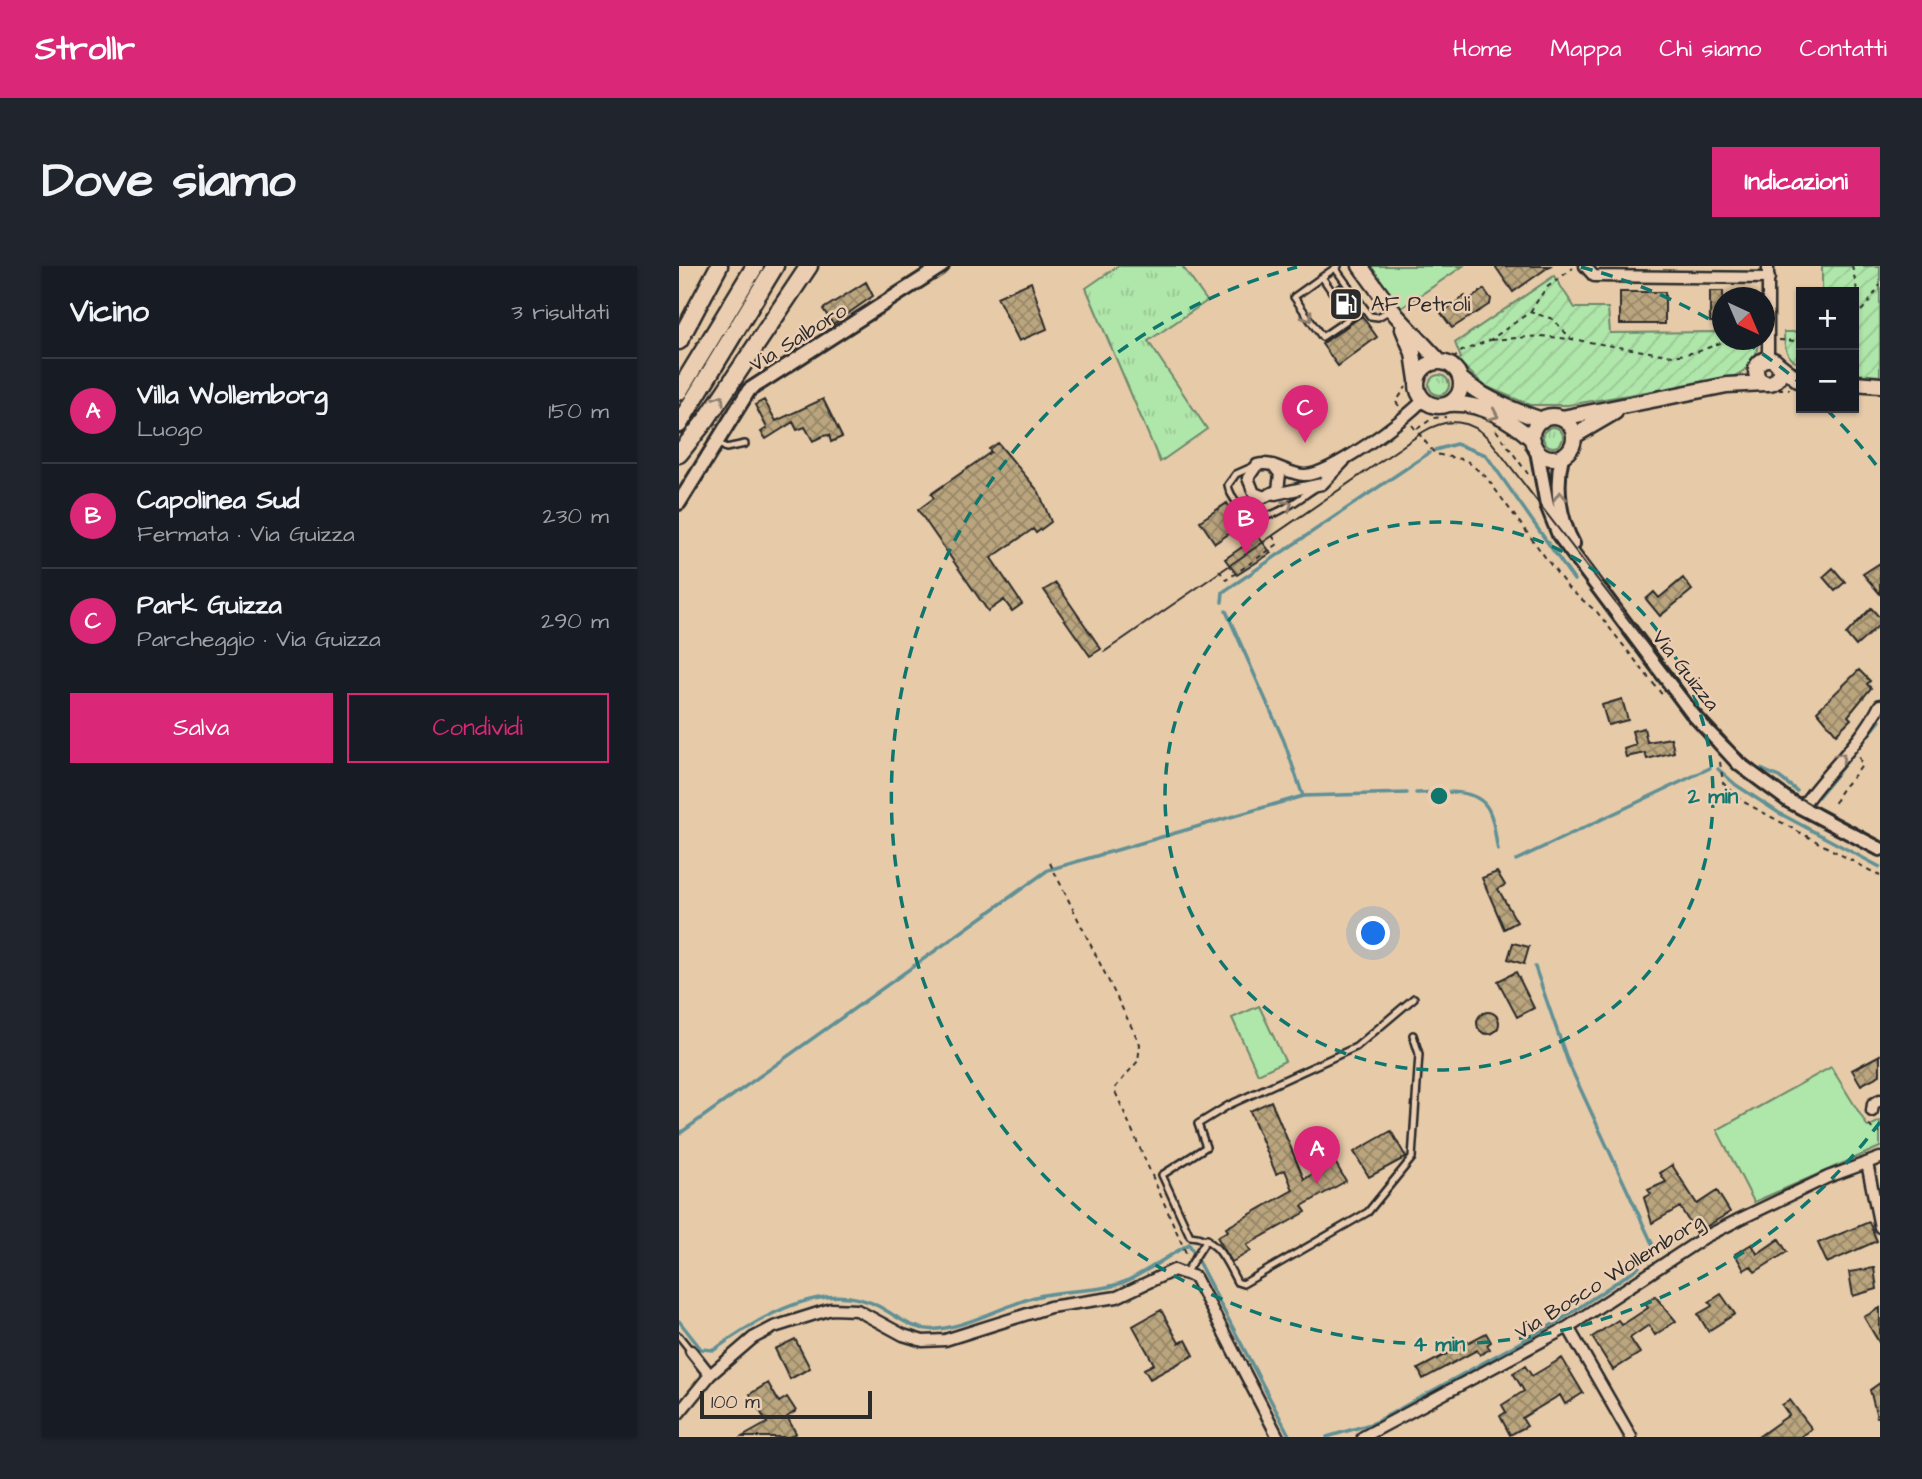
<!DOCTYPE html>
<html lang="it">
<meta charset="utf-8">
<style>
:root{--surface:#171b24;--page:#20242c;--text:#f1f3f6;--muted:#9ea1a6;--line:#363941;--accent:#db2777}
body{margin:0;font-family:"Architects Daughter",sans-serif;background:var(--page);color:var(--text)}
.controls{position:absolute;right:21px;top:21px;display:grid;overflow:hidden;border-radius:0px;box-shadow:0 2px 5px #0004}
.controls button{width:63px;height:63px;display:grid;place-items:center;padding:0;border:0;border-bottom:2px solid var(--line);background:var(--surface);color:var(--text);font:35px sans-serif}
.compass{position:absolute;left:1033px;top:21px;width:63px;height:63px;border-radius:50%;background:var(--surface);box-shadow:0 2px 5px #0004;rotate:136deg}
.scale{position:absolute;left:21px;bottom:18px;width:172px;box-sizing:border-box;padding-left:7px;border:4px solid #2b2b2b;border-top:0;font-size:19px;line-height:24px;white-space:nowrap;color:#2b2b2b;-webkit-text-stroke:5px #ebceb2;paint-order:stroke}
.you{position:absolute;left:695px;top:668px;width:24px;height:24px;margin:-18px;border:5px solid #fff;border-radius:50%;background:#1a73e8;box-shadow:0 0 0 10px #1a73e833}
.badge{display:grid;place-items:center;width:46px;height:46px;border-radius:50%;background:var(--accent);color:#fff;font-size:23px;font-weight:700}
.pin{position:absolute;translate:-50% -58px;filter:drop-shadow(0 2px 4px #0008)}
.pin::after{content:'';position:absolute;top:37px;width:24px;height:21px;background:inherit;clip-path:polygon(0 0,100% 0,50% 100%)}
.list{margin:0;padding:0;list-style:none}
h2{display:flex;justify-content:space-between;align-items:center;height:91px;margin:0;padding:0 28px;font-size:30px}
h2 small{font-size:23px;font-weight:400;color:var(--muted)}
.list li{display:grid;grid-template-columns:46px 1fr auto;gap:21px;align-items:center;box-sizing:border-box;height:105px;padding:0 28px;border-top:2px solid var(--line)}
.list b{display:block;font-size:26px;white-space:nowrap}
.list p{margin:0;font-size:23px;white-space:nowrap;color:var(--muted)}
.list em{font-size:23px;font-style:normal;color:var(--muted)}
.actions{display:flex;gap:14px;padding:21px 28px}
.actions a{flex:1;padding:16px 0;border:2px solid var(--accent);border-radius:0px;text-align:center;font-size:24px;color:var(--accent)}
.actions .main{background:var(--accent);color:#fff}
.map{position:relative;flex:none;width:1201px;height:1171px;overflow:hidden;border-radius:0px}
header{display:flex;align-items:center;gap:42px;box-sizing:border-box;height:98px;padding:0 35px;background:var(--accent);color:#fff}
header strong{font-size:33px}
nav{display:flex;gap:38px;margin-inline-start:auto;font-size:24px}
.intro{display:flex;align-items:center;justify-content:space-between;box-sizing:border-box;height:168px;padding:0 42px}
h1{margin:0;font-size:49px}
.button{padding:18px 32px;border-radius:0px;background:var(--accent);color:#fff;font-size:24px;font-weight:700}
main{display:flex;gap:42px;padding:0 42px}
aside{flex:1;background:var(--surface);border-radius:0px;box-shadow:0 2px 5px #0004}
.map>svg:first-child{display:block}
</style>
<header>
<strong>Strollr</strong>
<nav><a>Home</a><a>Mappa</a><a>Chi siamo</a><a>Contatti</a></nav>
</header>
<div class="intro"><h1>Dove siamo</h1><a class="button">Indicazioni</a></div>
<main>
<aside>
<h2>Vicino<small>3 risultati</small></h2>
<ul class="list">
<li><span class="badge">A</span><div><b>Villa Wollemborg</b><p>Luogo</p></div><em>150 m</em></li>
<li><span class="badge">B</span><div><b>Capolinea Sud</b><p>Fermata · Via Guizza</p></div><em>230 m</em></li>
<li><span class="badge">C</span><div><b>Park Guizza</b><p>Parcheggio · Via Guizza</p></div><em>290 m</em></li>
</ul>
<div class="actions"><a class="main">Salva</a><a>Condividi</a></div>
</aside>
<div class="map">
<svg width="1201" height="1171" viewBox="0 0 1201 1171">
<defs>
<pattern id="grass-tufts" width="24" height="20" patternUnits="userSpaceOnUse" patternTransform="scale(1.75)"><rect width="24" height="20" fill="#afe6aa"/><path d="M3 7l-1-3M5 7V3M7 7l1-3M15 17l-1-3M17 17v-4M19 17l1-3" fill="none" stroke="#97c592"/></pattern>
<pattern id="garden-furrows" width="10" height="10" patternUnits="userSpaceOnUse" patternTransform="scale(1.75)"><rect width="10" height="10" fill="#afe6aa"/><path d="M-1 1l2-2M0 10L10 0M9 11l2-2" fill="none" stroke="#97c592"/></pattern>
<pattern id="building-cross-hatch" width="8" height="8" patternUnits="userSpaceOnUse" patternTransform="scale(1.75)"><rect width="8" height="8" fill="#baa57e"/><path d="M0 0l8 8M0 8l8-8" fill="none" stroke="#978767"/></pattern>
</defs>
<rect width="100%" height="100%" fill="#e7cba9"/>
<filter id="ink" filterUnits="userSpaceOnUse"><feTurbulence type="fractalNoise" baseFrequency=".0143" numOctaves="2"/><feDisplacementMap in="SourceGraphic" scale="14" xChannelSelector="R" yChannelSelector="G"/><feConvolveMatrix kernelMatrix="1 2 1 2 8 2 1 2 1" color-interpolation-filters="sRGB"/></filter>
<g filter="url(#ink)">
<path fill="url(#grass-tufts)" stroke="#6d886a" stroke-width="2" d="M439 0H503L528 35 469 75 528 163 481 196 407 22Z
M750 119a10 10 0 1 1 20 0a10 10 0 1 1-20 0Z
M864 171a10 10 0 1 1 20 0a10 10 0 1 1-20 0Z"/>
<path fill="#afe6aa" stroke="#6d886a" stroke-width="2" d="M690 0H784L721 43Z
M580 740 606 795 579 808 553 752Z
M1152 801 1189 861 1201 855V881L1075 936 1038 864Z"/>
<path fill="url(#garden-furrows)" stroke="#6d886a" stroke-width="2" d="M1143 0H1201V110L1175 108V26H1143Z
M875 10 896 42H929L931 67 1043 66 1044 74H1079C1079 94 1069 105 1051 112L889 139H851L806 120 779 95 782 92 776 77Z
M1105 66H1122V99C1107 92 1105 82 1105 66Z"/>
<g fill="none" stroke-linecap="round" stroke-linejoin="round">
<path stroke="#609095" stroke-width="3.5" d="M756 184 777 178 807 189 895 314
M543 336 544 326 750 187
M547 345 605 475 624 530
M1039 503 1057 519 1100 547 1201 601
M1082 503 1100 511 1118 525
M737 527C760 527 801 519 811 547 816 558 816 572 819 584
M1139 531 1201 455
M837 594 1031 502
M856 701 889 796 976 984 973 992
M0 868 369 604 624 530 728 527
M0 1055 22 1083 35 1084C79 1052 147 1010 201 1041 221 1052 235 1066 259 1063 293 1059 324 1040 356 1031 385 1023 417 1027 445 1016 468 1006 489 990 510 978L611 1171
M648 1171 695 1157 880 1055 960 1001"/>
</g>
<path fill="url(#building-cross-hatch)" stroke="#2b2b2b" stroke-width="2" d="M816 0H871L834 26Z
M187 16 194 30 154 58 144 43Z
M352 16 368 63 340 75 318 31Z
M661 18 677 40 672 44 656 21Z
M805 23 812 33 811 38 773 62 762 47 786 30 790 34Z
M1031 25H1044V56H1031Z
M941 26H986V58H941Z
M683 50 698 71 659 100 643 78Z
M144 133 163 171 152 176 150 169 144 170 134 175 126 161 118 164 114 156 87 173 82 166 88 162 76 139 85 134 97 155Z
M319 177 360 226 372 256 357 267 354 263 312 292 343 338 333 345 325 334 309 345 239 244 255 232 252 228 312 186 310 183Z
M548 237 563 259 536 277 521 255Z
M579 270 592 287 558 309 546 293Z
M1201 297V328L1184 308Z
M1154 302 1166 316 1156 325 1144 311Z
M1004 312 1013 324 981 350 967 333 975 326 980 332Z
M377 317 422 383 411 390 365 324Z
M1192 342 1201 352V358L1177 380 1167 368Z
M1180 404 1191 415 1188 418 1192 422 1169 450 1172 453 1157 468 1138 445Z
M943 433 949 454 929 459 923 439Z
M965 462 968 476 992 472 995 486 968 493 966 487 947 491 945 483 957 479 953 465Z
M818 606 826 619 819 623 838 656 825 663 803 612Z
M834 677 850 681 845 698 829 693Z
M837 706 855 742 838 751 819 715Z
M798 757a11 11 0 1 1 22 0a11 11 0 1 1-22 0Z
M1201 789V809L1182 819 1173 804Z
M592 835 625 913 656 896 667 915 623 940 627 946 568 979 572 985 553 996 538 971 549 965 547 962 614 924 606 904 597 908 571 845Z
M712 865 727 891 690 911 675 886Z
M993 899 1018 938 1038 925 1051 946 1017 967 1001 941 973 957 965 932 972 928 969 924 987 916 981 907Z
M1190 956 1198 975 1148 997 1139 977Z
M1100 973 1108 986 1076 1006 1072 1000 1065 1004 1056 988 1073 978 1078 988Z
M1195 1002 1198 1023 1174 1030 1170 1006Z
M1042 1028 1056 1048 1029 1065 1019 1048 1033 1040 1030 1036Z
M976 1030 997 1055 976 1069 970 1059 951 1072 961 1087 934 1104 913 1071 939 1054 943 1059 969 1042 966 1037Z
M1201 1042V1078L1185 1051Z
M482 1044 500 1077 507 1074 515 1089 471 1113 465 1103 475 1098 454 1060Z
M807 1067 812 1076 808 1079 811 1083 801 1089 798 1084 744 1113 739 1103Z
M116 1073 131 1102 111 1113 96 1083Z
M883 1092 904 1127 886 1138 881 1129 843 1152 848 1160 831 1169 821 1150 827 1146 823 1139 845 1125 834 1107 846 1100 853 1110Z
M89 1117 100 1136 108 1131 117 1145 108 1151 117 1167 110 1171H63L88 1157 71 1128Z
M1201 1117V1151H1198L1191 1124Z
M1111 1134 1133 1163 1122 1171H1079L1110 1149 1103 1139Z"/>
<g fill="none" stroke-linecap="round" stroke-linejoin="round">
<g stroke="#2b2b2b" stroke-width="10">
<path id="service" d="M659 0 643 11 671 52 684 42
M656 2 691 50 699 51 713 43
M643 11 615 31 643 71 671 52
M39 177 47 182 66 178
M575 200 557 208 549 219C550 226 554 232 559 238 580 268 613 237 635 223
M734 769 740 788 733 892 689 946 564 1018 558 1016C546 994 539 972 511 970L483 909 527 881 519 858 550 839 677 781 735 732
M507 1006 528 973
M0 1070 12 1085"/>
</g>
<g stroke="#2b2b2b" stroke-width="15">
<path id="minor" d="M906 0 915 10 1090 12
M1089 93V0
M594 199 601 208 599 224 585 231 575 227 569 212 578 199C594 194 608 208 625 209 650 210 727 153 744 134
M596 228 643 218 665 195
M1123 541C1146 506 1182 478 1201 439
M1193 845 1194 838 1201 834
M1188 897 1201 961
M889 1061 952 1171
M12 1085 31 1109
M0 1147 31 1109 74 1072 95 1061 152 1043 178 1044 224 1069 244 1075 266 1074 371 1041 438 1031 495 1004 516 1011 599 1171
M684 1171 889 1061 1026 971 1061 953 1149 911 1201 892"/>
</g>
<g stroke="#2b2b2b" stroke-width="18">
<path id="tertiary" d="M858 185 868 239 880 269 1013 447 1060 498 1110 535 1201 583
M883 190C876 220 880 252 894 278
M0 237 70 124 263 0"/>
</g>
<g stroke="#2b2b2b" stroke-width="19">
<path id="secondary" d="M681 0 717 49 761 96
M724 63 734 87 738 114
M1077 105a12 12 0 1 1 24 0a12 12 0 1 1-24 0Z
M738 118a22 22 0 1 1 44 0a22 22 0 1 1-44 0Z
M1099 98 1122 116
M782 113C804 132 835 145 863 154
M1175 117 1201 119
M771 138C802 136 832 154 854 174
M853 171a21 21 0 1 1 42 0a21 21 0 1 1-42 0Z
M883 152 1048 119 1086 117
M895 170 936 146"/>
</g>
<g stroke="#2b2b2b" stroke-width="21">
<path id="trunk" d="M0 75 40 0
M0 125 76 0
M0 158 96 0
M0 188 27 154 130 0"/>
</g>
<path stroke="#2b2b2b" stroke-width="2" stroke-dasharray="5 5" stroke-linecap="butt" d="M1173 0 1180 34 1177 50
M851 46 867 22 894 2
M1175 52 1188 39 1201 19
M812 74 862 70 890 73
M1100 74 1122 75
M774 93 783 85 811 74 851 46 874 53 892 73 994 90 1018 86 1049 74
M1071 104 1078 94
M1099 123H1111
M720 140 717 136 727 121
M733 159 756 188 787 194 807 211 889 322 918 346 985 431
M738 163 754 152 767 151
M817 164 849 208
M540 304 547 314 599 278 592 268
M1041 496 1044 517 1063 535 1201 610
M1156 537C1161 520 1175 513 1183 499L1180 491
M371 597 461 778 459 795 435 823 507 987
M1190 859 1196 866H1201"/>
<use href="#service" stroke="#ebceb2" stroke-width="5"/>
<use href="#minor" stroke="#ebceb2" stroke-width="10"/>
<use href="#tertiary" stroke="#ebceb2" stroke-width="12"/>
<use href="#secondary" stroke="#ebceb2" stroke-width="14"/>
<use href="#trunk" stroke="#ebceb2" stroke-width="16"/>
<path stroke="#2b2b2b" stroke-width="2" d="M425 386 744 166C768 151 792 153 811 174L1019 444C1074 509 1126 538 1201 575"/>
</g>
<defs><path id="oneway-chevron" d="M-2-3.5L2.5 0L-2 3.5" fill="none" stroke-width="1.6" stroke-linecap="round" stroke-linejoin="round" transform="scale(1.75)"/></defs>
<g stroke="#8b7c6e">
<use href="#oneway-chevron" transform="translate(629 51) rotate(55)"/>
<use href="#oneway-chevron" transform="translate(41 133) rotate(-56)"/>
<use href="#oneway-chevron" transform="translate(815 149) rotate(24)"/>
<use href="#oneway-chevron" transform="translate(881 230) rotate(-93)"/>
<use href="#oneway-chevron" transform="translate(609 239) rotate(-33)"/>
<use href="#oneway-chevron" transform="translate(1162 491) rotate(-47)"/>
</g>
</g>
<g fill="none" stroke="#0f766e" stroke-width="3.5" stroke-dasharray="12 9">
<circle cx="760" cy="530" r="274"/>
<path d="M1201 856A548 548 0 1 1 618 1M902 1A548 548 0 0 1 1042 60M1066 76A548 548 0 0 1 1120 116M1147 143A548 548 0 0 1 1201 204"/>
</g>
<defs>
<g id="fuel-square" transform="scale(1.75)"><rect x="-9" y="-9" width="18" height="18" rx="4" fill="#2b2b2b" stroke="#ebceb2"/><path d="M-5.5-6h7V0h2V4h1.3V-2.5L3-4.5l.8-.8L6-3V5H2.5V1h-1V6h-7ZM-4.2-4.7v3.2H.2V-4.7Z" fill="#fff"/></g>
</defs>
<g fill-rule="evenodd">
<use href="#fuel-square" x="667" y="38"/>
</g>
<g text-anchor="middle" stroke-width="5" stroke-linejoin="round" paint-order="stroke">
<g font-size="21" fill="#2b2b2b" stroke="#ebceb2" text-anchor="start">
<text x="692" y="45">AF Petroli</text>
</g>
<g font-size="21" fill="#2b2b2b" stroke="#ebceb2">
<text transform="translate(119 71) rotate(-32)" y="7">Via Salboro</text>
<text transform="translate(1007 404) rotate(52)" y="7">Via Guizza</text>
<text transform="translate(930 1010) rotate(-32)" y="7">Via Bosco Wollemborg</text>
</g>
</g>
<circle cx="760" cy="530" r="10" fill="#0f766e" stroke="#ebceb2" stroke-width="3.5"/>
<g font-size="21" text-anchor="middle" font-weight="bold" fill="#0f766e" stroke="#ebceb2" stroke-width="5" stroke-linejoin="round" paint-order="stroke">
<text x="1034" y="537">2 min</text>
<text x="760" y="1085">4 min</text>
</g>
</svg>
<div class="controls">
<button>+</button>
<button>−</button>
</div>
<svg class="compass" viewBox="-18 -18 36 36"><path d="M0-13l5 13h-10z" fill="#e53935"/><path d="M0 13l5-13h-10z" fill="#9ea1a6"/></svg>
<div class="scale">100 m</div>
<div class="you"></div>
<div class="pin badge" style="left:638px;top:918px">A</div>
<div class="pin badge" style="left:567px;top:288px">B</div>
<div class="pin badge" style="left:626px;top:177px">C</div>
</div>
</main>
